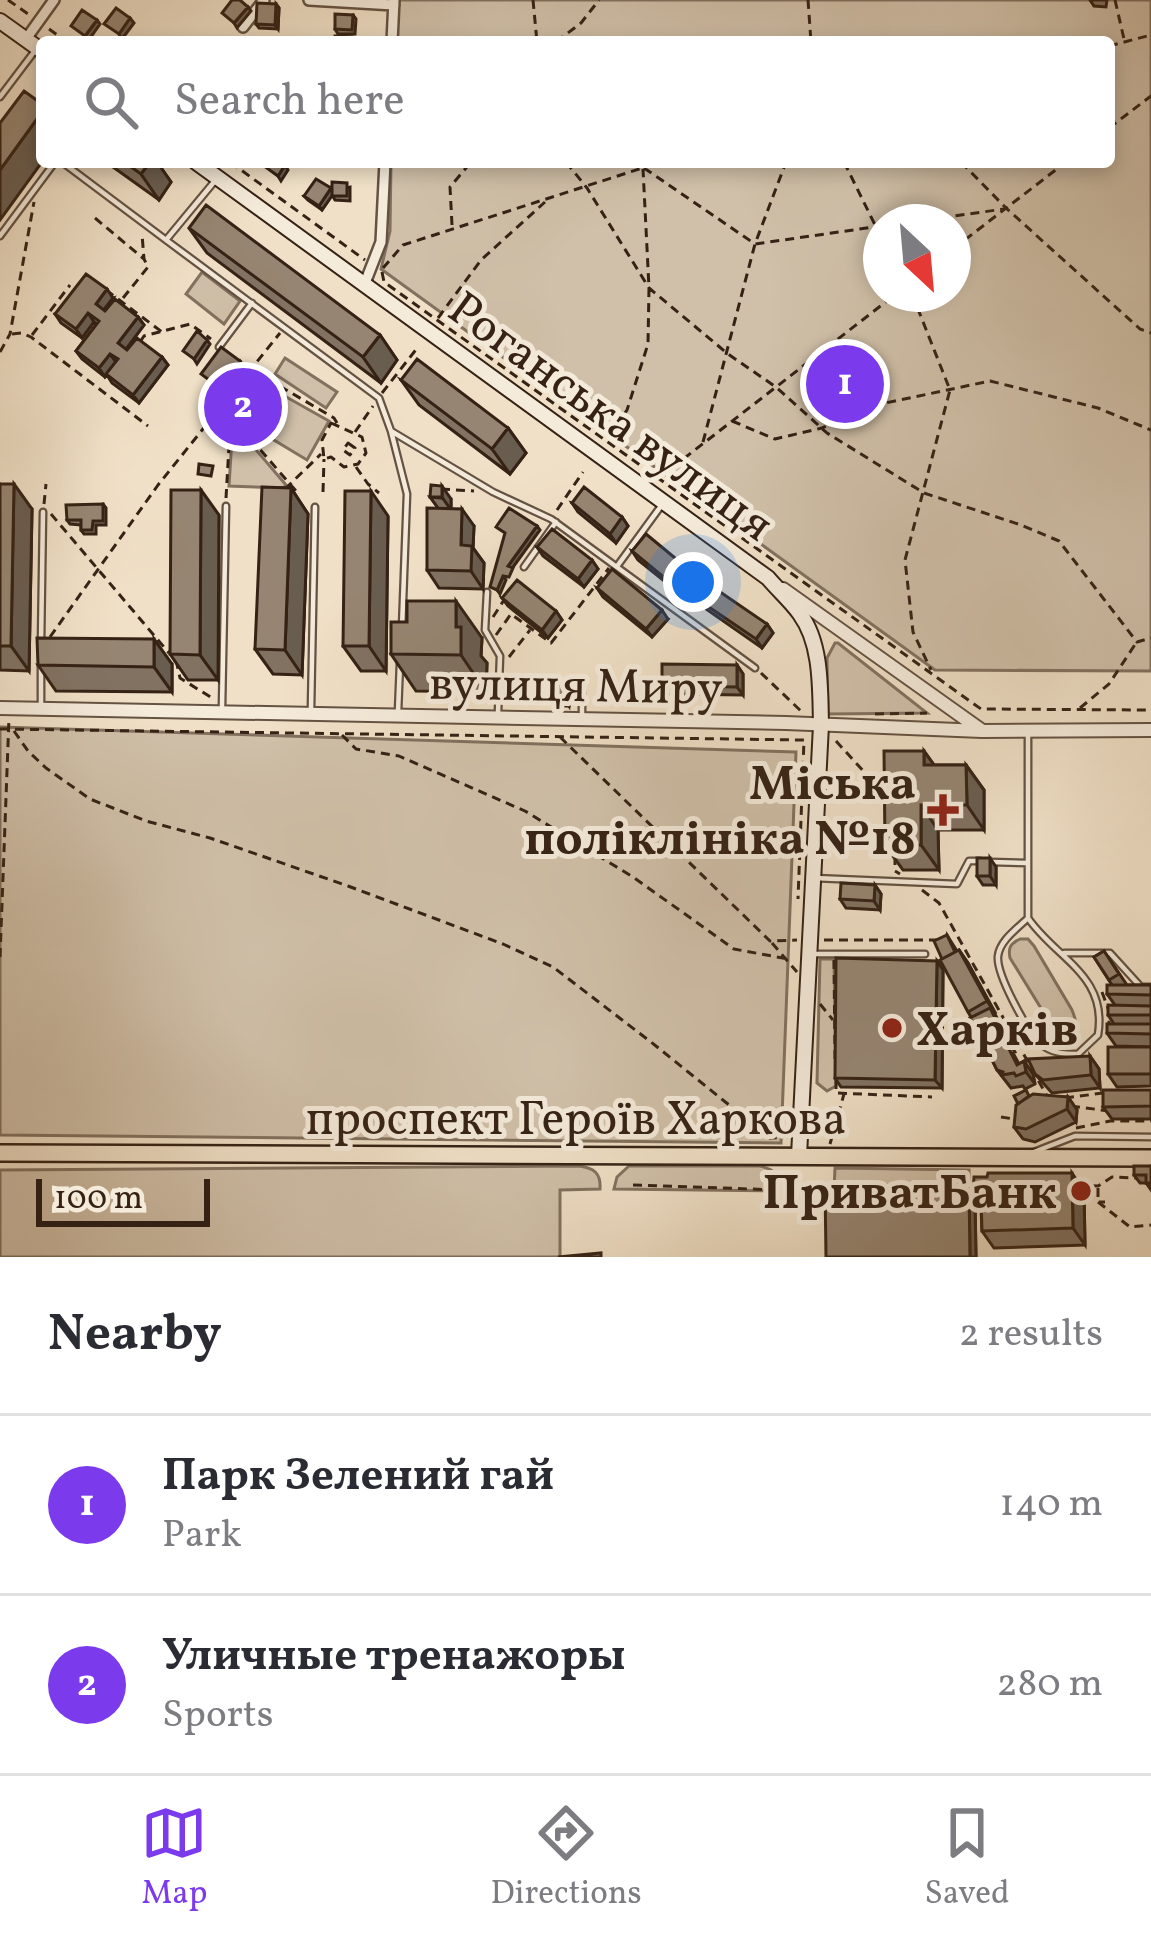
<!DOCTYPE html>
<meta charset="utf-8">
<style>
:root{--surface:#fff;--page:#f7f7f7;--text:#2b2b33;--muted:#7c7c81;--line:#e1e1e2;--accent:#7c3aed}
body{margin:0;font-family:Vollkorn,serif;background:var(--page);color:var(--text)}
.compass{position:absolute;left:863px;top:204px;width:108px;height:108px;border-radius:50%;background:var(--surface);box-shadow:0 6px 18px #0003;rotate:154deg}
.scale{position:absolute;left:36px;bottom:30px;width:174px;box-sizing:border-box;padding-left:12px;border:6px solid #352215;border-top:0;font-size:33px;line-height:42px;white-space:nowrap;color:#352215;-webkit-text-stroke:9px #f5ebdb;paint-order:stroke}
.you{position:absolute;left:693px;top:582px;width:42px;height:42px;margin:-30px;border:9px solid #fff;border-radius:50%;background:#1a73e8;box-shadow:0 0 0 18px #1a73e833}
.badge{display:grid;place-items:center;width:78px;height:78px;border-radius:50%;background:var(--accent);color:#fff;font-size:39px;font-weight:700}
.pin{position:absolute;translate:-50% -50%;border:6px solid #fff;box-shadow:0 3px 12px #0006}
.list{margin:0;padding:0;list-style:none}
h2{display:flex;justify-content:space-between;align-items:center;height:156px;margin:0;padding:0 48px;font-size:51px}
h2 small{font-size:39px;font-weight:400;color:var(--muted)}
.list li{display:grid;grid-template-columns:78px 1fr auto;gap:36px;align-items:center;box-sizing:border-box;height:180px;padding:0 48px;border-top:3px solid var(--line)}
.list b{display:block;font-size:45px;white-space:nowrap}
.list p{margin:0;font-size:39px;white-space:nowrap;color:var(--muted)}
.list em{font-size:39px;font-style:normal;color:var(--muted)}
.icon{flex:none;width:66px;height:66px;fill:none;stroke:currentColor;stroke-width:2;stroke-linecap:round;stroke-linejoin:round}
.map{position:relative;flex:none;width:1151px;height:1257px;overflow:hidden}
.search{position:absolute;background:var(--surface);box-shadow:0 6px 18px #0003;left:36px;right:36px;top:36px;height:132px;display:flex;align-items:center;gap:30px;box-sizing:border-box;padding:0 42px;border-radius:12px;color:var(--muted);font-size:45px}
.sheet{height:516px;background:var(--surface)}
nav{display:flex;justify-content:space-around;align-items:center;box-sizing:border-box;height:168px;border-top:3px solid var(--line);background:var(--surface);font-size:33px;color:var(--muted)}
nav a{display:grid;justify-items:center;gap:6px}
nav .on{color:var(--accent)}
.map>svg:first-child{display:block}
</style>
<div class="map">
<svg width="1151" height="1257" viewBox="0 0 1151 1257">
<rect width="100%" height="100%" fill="#f0e0c7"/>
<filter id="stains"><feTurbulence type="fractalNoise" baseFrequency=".00167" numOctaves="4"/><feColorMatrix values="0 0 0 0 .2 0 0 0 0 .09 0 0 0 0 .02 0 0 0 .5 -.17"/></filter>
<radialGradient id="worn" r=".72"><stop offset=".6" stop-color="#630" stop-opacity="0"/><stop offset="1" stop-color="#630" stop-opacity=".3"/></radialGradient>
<path fill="#d0c0a9" stroke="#82715f" stroke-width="3" fill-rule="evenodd" d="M394 0H1151V671L935 670 381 269 390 231 391 162H1109V42H393ZM881 222H953V294H881Z
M202 272 240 301 224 324 186 294Z
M285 358 337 392 326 408 275 374Z
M265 385 329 421 307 460 244 422Z
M233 423 286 485 283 488 229 486Z
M835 643H838L927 713 828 714 827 658Z
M0 727 796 752 781 1143 0 1135Z
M1020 939H1028L1034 946 1072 1010C1076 1020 1078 1025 1070 1034L1059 1035 1055 1031 1010 958C1008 948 1010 944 1020 939Z
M820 959H834L836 1086 827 1091 817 1083Z
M579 1166C594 1168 601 1173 600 1189L560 1190V1257H0V1170Z
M629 1166H760C776 1170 780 1175 778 1191L614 1189 617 1177Z
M835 1168 969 1170V1182L959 1183V1190H834Z"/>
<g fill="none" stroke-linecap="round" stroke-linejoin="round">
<g stroke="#645242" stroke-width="9">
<path id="service" d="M0 97 34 52
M62 162 166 240 214 182
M0 236 55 162
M166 240 379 398 391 431 493 492 551 519 755 668
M219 347 252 303
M391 431 407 494 402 628
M618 565 661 506
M524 567 556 522
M487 592 485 630 500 656 498 713
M41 643 43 512
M41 703V667
M222 707 226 506
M311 709 315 507
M398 712 400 663
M582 714V692
M1028 731V918C1056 959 1108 975 1098 1035L1078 1054C1064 1054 1051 1053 1041 1044 1027 1031 996 974 998 956 1000 940 1018 928 1028 918
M991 862 1028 863
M814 878 957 884 969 861H980
M1064 953H1110L1141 987H1151
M815 954H925
M1034 1152 1075 1136 1151 1137"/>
</g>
<g stroke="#645242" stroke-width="14">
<path id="minor" d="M309 0 394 5
M243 27 264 0
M26 39 54 0
M392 42 394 0
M365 283 381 242 385 162"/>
</g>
<g stroke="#645242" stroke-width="16">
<path id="tertiary" d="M783 589 981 730
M0 708 786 723 982 731 1151 730"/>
</g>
<g stroke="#352215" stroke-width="18">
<path id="secondary" d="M0 21 42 51
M196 162 768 578C778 590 791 601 800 614 822 644 820 689 821 725L799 1156"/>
</g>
<g stroke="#352215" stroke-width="20">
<path id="primary" d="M0 1153 1151 1158"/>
</g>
<path stroke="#352215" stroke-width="3" stroke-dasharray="9 6" stroke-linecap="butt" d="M8 0 31 16
M533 0 537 42
M808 0 811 42
M1115 0 1124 39
M49 29 67 42
M556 42 581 23 599 0
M1109 46 1151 35
M1109 128 1151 96
M230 162 365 260
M566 162 587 188 649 288 728 354 776 387 827 433 924 493 1021 525 1059 541 1137 642 1151 638
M844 162 881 237
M961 162 1006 208 1140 329 1151 333
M644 168 755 244 881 226
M95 218 144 259
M911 222 1004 209
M452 225 450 187 471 162
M953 249 1066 162
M383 268 403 245 661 162
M382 272 384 282 981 709 1151 710
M106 290 162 332
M912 294 950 390 905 560 913 632 931 670
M123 298 148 267 144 259 142 234
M438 318 481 260 545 202
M12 334 22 333 31 337 148 426
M32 335 70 285
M140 342 144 336 190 324 211 339
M0 352 10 334 34 202
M254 371 334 418 337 423
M382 393 418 347
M231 416 296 491
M732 421 775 439 822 428 876 405 990 381 1098 408 1151 430
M331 423 362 437 366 453 358 464 344 467 331 457 324 459 322 440Z
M355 432 373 406
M608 438 627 410 648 344 649 288 643 169
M703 442 755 244 786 162
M348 443 355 448 350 455 343 450Z
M356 467 368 484 379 493
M660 477 896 294
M285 489 321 454
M441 489 474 491
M323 492 324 459
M226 498 232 394
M44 504 46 484
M557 510 583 472
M51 514 169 653
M493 617 504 600
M496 635 511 614 551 643 609 568
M50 637 158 485 280 333
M509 657 530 630
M176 660 180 678 212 698
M761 673 802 712
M1080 708 1109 684 1136 643
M875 714 927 713
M0 729 804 740 798 899
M14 731 28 751 46 768 90 799 146 821 210 838 348 886 503 944 553 967 651 1042 770 1138 788 1137
M342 735 356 749 399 756 525 811 633 877 734 949 788 959
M560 737 770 941 797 940
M836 741 886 796
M895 856V871L900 874
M922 890 939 903 1047 1096
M824 940H941
M772 943 797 972
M0 957 9 718
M834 960 835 1059
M1102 992 1109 1011V1023
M820 1004 833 1020
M963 1036 978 1028
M836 1080V1093L932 1097
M1065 1098 1103 1093
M1071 1106 1109 1111
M1001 1117 1014 1119
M1076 1128 1110 1121H1151
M830 1144 844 1094
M633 1185 780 1190
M1077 1185 1098 1186 1112 1177 1137 1178
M1098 1188V1202H1105
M801 1191 825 1193
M1098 1202 1130 1227 1151 1225"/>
<use href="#service" stroke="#f5ebdb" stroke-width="4.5"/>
<use href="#minor" stroke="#f5ebdb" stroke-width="9"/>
<use href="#tertiary" stroke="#f5ebdb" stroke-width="12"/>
<use href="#secondary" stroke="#f5ebdb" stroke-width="14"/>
<use href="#primary" stroke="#f0e0c7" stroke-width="15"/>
</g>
<path fill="#817262" stroke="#352215" stroke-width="3" d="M1090 0H1107L1106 7 1094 6Z
M276 4 279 8 278 29 259 28 256 24Z
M353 15 356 19 355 34H338L335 29Z
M106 162H157L171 182 159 200Z
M350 187V201L335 200 332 195 322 210 308 200 304 196 331 188 332 191Z
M189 228 380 335 397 360 381 383 207 253Z
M113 298 104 310 138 317 144 325 126 349 162 357 168 365 139 403 112 383 107 375 105 377 82 359 76 351 97 324 94 322 82 338 61 323 55 314Z
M401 380 508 428 526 453 510 474 419 405Z
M0 484 32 509 29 671 0 670Z
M291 488 308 514 302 675 273 674 255 649Z
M430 497 451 499V509L474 526 473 548 484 563 483 589 439 588 427 570 438 508Z
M572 503 622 517 628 526 616 543 578 512Z
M103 504 106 508V525H96V534H84L81 530V525L70 524 67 520Z
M219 515 218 680H188L170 654Z
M388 516 386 671H361L343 646Z
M537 547 592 560 598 569 584 587 543 556Z
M632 551 692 572 698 580 684 597 638 560Z
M597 588 668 619 652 637 603 597Z
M502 598 556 611 562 620 548 638 508 606Z
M700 601 767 624 773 633 762 648 706 609Z
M482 638 481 656 487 663 486 692 416 691 391 654Z
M172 664V692L56 691 38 665Z
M737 665 743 674V695L668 694 662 686Z
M570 693 569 706H554L548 697Z
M924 751 934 765H966L984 790V830H938L939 870H903L885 845Z
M996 867V885H983L977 876Z
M875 885 881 894 880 910 846 908 840 899Z
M947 935 957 951 959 950 968 963 1015 1052 1013 1053 1019 1064 1024 1061 1033 1074 1035 1084 1025 1089 1023 1086 1011 1088 997 1070 942 959Z
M1104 951 1127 985H1151V1047L1116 1046 1107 1033 1114 1024 1108 1015 1115 1005 1107 994 1112 985 1094 957Z
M937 961 943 970 942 1088 841 1087 835 1078Z
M1151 1047V1086L1117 1087 1108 1074Z
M1090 1056 1099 1069 1100 1088 1052 1093 1035 1074Z
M1151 1090V1119H1112L1103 1107Z
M1030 1096 1068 1097 1077 1110 1076 1122 1035 1142 1023 1139 1014 1127Z
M1151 1166V1190L1146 1183H1140L1134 1175Z
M969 1187 973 1192 1084 1191 1085 1245 994 1248 982 1231 981 1209 975 1200 976 1257H826Z"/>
<path fill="#695d50" stroke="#352215" stroke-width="3" d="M276 4 279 8 278 29 275 25Z
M248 7 251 11 237 28 234 23Z
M130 18 134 23 122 39 119 34Z
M97 20 100 24 88 41 85 36Z
M42 112V162L0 220V170Z
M150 162H157L171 182 159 200 141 174Z
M285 165 288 170 281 181 278 176Z
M331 188 334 193 322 210 319 206Z
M107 289 113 298 102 312 96 304Z
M88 313 94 322 82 338 76 329Z
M138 317 144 325 124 352 118 343Z
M380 335 397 360 381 383 363 357Z
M207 340 210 344 197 364 194 359Z
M110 354 116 362 105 377 99 368Z
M162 357 168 365 139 403 133 395Z
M240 361 243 365 223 392 220 388Z
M508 428 526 453 510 474 492 449Z
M14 484 32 509 29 671 11 646Z
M442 486 451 499V510L442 497Z
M291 488 308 514 302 675 285 650Z
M201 490 219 515 218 680 200 655Z
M371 491 388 516 386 671 369 646Z
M462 509 474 526 473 548 484 563 483 589 471 571 461 545Z
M622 517 628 526 616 543 610 534Z
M537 526 540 530 511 570 508 566Z
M592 560 598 569 584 587 578 579Z
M692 572 698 580 684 597 678 589Z
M503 576 506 580 500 594 497 590Z
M456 601 482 638 481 656 487 663 486 692 461 655 456 627Z
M662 610 668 619 652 637 646 629Z
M556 611 562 620 548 638 542 630Z
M767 624 773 633 762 648 756 639Z
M154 639 172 664V692L154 667Z
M737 665 743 674V695L737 687Z
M564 684 570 693 569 706 563 697Z
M924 751 942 776 924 765Z
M966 765 984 790V830L967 805Z
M921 805 938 830 939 870 921 845Z
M990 858 996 867V885L990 876Z
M875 885 881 894 880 910 874 901Z
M959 950 968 963 996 1014 987 1001Z
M937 961 943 970 942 1088 935 1080Z
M1090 1056 1099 1069 1100 1088 1091 1075Z
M1024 1061 1033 1074 1035 1084 1026 1072Z
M1068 1097 1077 1110 1076 1122 1067 1109Z
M1072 1173 1084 1191 1085 1245 1073 1228Z
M969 1187 975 1195 973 1196 975 1200 976 1257H970Z"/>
<path fill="#968572" stroke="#352215" stroke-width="3" d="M232 0H240L248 7 234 23 222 13Z
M257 3 276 4 275 25 256 24Z
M116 8 130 18 119 34 104 24Z
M82 10 97 20 85 36 71 26Z
M335 14 353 15 352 30 335 29Z
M335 36 352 37V42H335Z
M24 91 42 104V112L0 170V123Z
M124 162H150L141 174Z
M267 162H281L285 165 278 176 264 166Z
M316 179 331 188 319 206 304 196Z
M332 182 347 183V196H332Z
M206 205 380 335 363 357 189 228Z
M86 274 107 289 96 304 105 311 115 299 138 317 118 343 127 350 137 338 162 357 133 395 106 374 118 359 110 354 99 368 76 351 99 321 88 313 76 329 55 314Z
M197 331 207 340 194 359 183 351Z
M221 347 240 361 220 388 201 374Z
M417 359 508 428 492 449 401 380Z
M199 464 213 466 211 476 198 474Z
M0 484H14L11 646H0Z
M431 485 442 486V497H430Z
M262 487 291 488 285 650 255 649Z
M584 487 622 517 610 534 572 503Z
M171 490H201L200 655 170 654Z
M345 491H371L369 646H343Z
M103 504V521H93L92 530H81V520H67L66 505Z
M427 508 462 509 461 545 472 546 471 571 427 570Z
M509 508 537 526 508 566 513 568 509 577 503 576 497 590 490 587 505 533 496 527Z
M552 529 592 560 578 579 537 547Z
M646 534 692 572 678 589 632 551Z
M612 569 662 610 646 629 597 588Z
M517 580 556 611 542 630 502 598Z
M710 585 767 624 756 639 700 601Z
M407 601H456V627H461V655L391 654V622H407Z
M37 638 154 639V667L38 665Z
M662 664 737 665V687L662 686Z
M549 684H564L563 697H548Z
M884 751H924V765H966L967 805H921V845H885Z
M977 858H990V876H977Z
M841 883 875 885 874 901 840 899Z
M947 935 955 952 942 959 934 941Z
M959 950 987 1001 968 1012 940 960Z
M1104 951 1119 974 1109 980 1094 957Z
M836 958 937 961 935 1080 835 1078Z
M1107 985H1151V995L1107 994Z
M1108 1005 1151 1006V1015H1108Z
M990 1008 1006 1039 987 1049 970 1018Z
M1107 1024H1151V1034L1107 1033Z
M1006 1043 1017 1065 1024 1061 1026 1072 1016 1076 1014 1073 1002 1075 1003 1072 997 1070 988 1052Z
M1108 1047H1151V1074H1108Z
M1090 1056 1091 1075 1043 1080 1035 1074 1028 1059Z
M1026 1090 1029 1096 1018 1104 1014 1096Z
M1103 1090H1151V1106L1103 1107Z
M1033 1094 1068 1097 1067 1109 1026 1129 1014 1127 1016 1105Z
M1134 1166H1151V1183H1146V1175H1134Z
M988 1173H1072L1073 1228 982 1231 981 1196H973L974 1177H987Z
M825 1184 969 1187 970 1257H826Z
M601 1253V1257H558Z"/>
<g fill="#8f2418" stroke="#f5ebdb" stroke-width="4.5">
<path d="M937 792h12v12h12v12h-12v12h-12v-12h-12v-12h12z"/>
<circle cx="892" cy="1028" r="12"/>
<circle cx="1081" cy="1191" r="12"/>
</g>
<g text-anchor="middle" stroke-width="10" stroke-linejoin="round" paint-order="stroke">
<g font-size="48" fill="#352215" stroke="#f5ebdb">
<text transform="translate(612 415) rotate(36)" y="17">Роганська вулиця</text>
<text transform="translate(576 684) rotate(1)" y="17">вулиця Миру</text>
<text x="576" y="1134">проспект Героїв Харкова</text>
</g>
<g font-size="48" font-weight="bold" fill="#352215" stroke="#f5ebdb" text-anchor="end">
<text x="916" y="799">Міська<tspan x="916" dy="55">поліклініка №18</tspan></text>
<text x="916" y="1045" text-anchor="start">Харків</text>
<text x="1057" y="1208">ПриватБанк</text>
</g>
</g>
<rect width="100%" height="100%" filter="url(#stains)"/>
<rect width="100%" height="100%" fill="url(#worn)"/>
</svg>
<svg class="compass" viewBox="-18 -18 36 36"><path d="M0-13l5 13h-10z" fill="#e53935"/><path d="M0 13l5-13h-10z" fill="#7c7c81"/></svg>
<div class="scale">100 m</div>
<div class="you"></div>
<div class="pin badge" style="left:845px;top:384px">1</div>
<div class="pin badge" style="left:243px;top:407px">2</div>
<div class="search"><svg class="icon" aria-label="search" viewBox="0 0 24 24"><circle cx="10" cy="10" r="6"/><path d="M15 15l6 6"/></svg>Search here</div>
</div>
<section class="sheet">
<h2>Nearby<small>2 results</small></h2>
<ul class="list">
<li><span class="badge">1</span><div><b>Парк Зелений гай</b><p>Park</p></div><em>140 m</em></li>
<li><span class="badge">2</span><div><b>Уличные тренажоры</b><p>Sports</p></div><em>280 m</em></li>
</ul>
</section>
<nav>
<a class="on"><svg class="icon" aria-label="map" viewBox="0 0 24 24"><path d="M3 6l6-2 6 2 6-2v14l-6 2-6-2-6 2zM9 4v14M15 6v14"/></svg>Map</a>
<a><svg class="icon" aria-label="directions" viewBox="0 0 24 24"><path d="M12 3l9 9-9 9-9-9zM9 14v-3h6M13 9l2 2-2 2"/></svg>Directions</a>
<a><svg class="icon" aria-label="saved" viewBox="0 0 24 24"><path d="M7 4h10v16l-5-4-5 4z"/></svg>Saved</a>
</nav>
